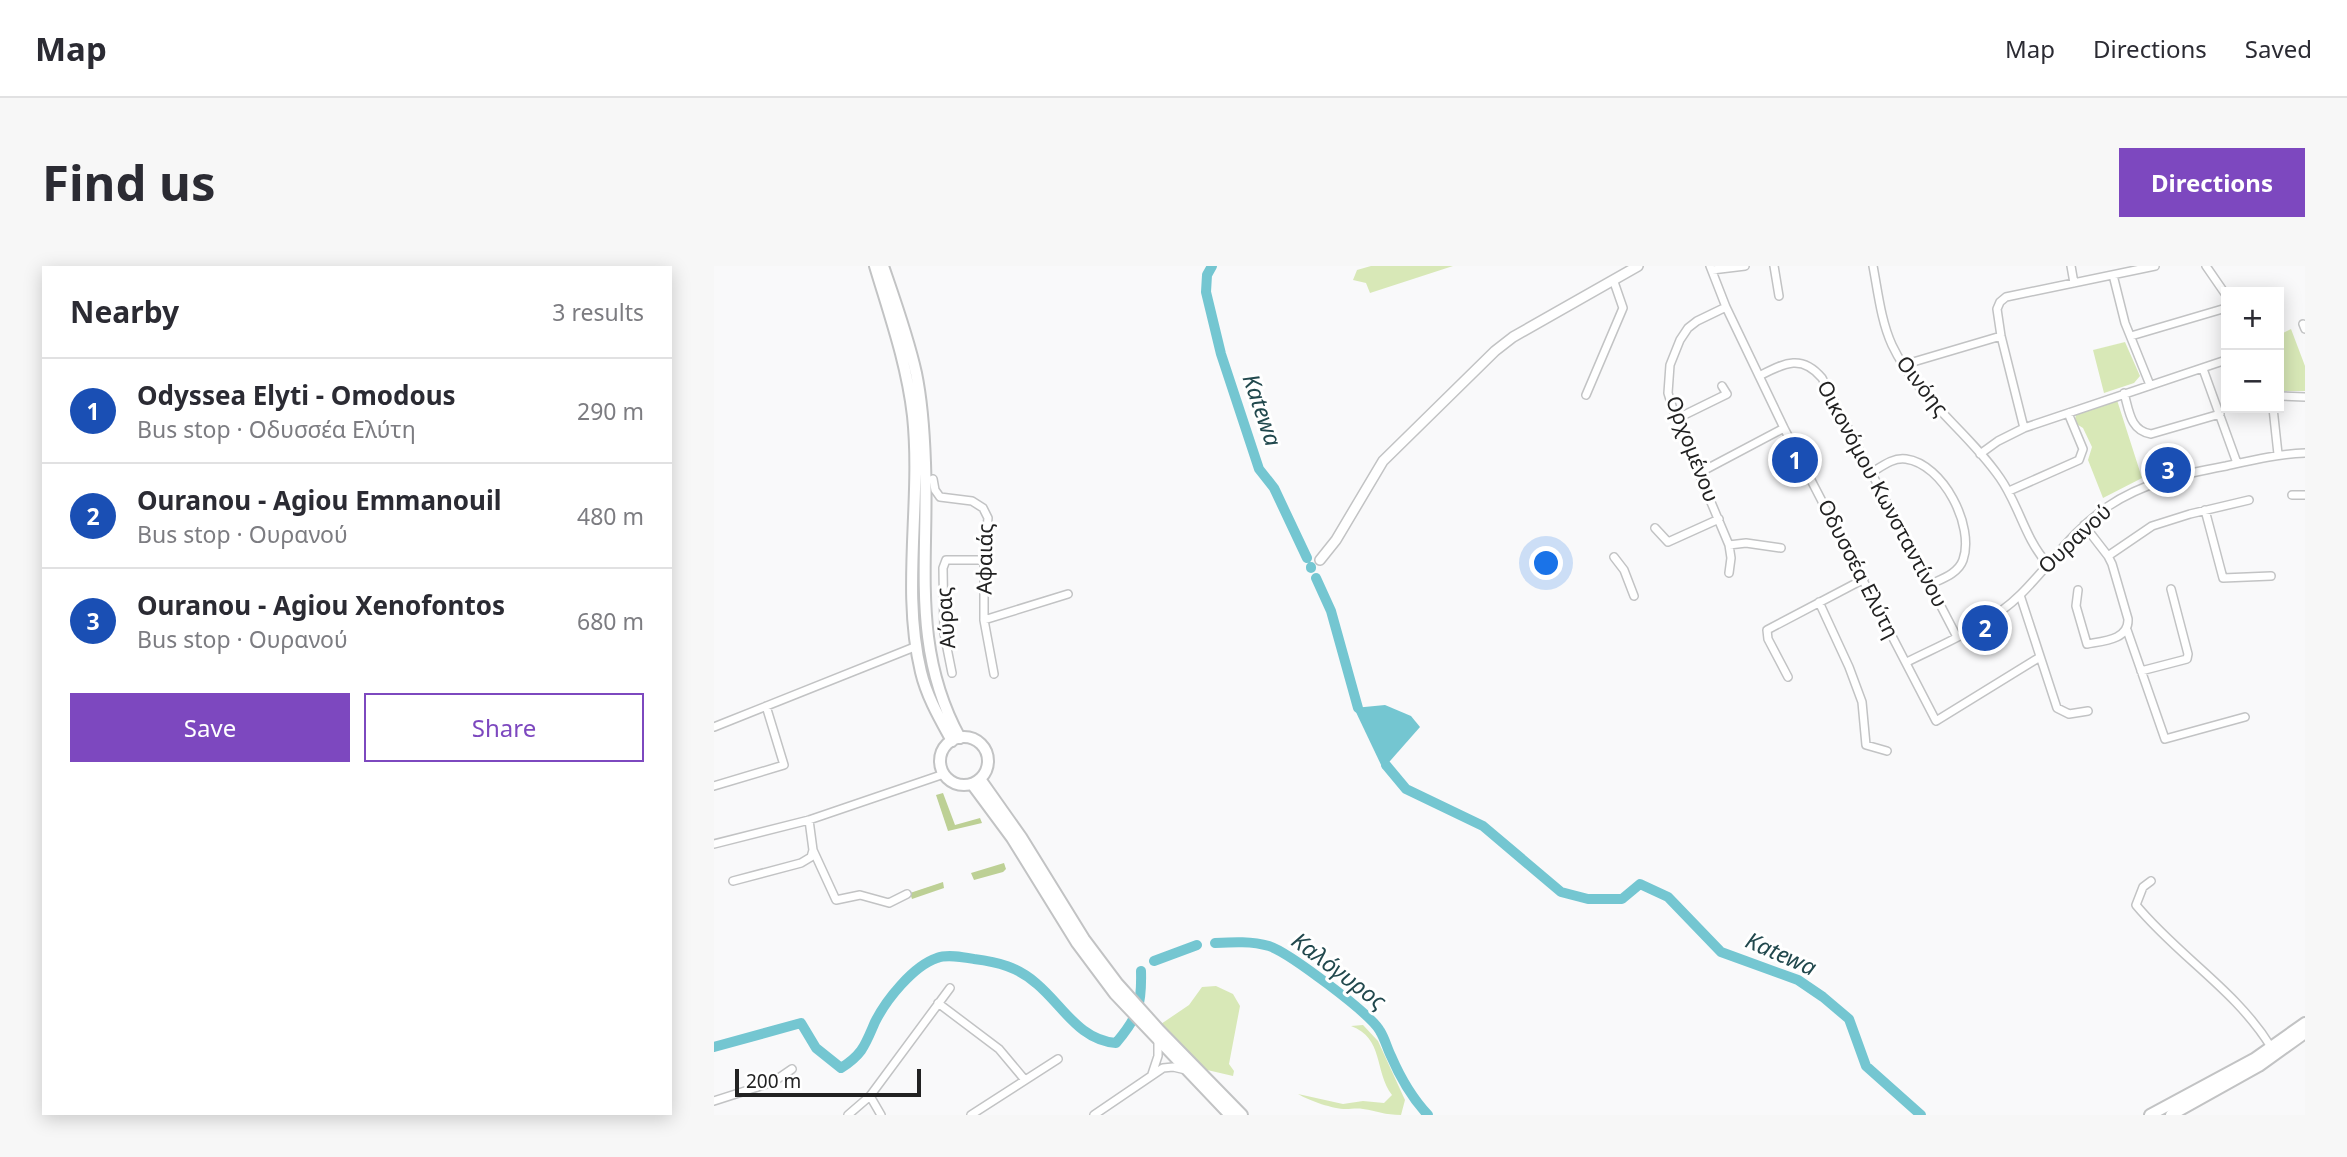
<!DOCTYPE html>
<meta charset="utf-8">
<style>
:root{--surface:#fff;--page:#f7f7f7;--text:#2b2b33;--muted:#7c7c81;--line:#e1e1e2;--accent:#7d48bf}
body{margin:0;font-family:"Noto Sans",sans-serif;background:var(--page);color:var(--text)}
.controls{position:absolute;right:21px;top:21px;display:grid;overflow:hidden;border-radius:0px;box-shadow:0 4px 18px #0003}
.controls button{width:63px;height:63px;display:grid;place-items:center;padding:0;border:0;border-bottom:2px solid var(--line);background:var(--surface);color:var(--text);font:35px sans-serif}
.scale{position:absolute;left:21px;bottom:18px;width:186px;box-sizing:border-box;padding-left:7px;border:4px solid #222;border-top:0;font-size:19px;line-height:24px;white-space:nowrap;color:#222;-webkit-text-stroke:5px #fff;paint-order:stroke}
.you{position:absolute;left:833px;top:298px;width:24px;height:24px;margin:-18px;border:5px solid #fff;border-radius:50%;background:#1a73e8;box-shadow:0 0 0 10px #1a73e833}
.badge{display:grid;place-items:center;width:46px;height:46px;border-radius:50%;background:var(--accent);color:#fff;font-size:23px;font-weight:700}
.pin{position:absolute;translate:-50% -50%;border:4px solid #fff;box-shadow:0 2px 7px #0006}
.list{margin:0;padding:0;list-style:none}
h2{display:flex;justify-content:space-between;align-items:center;height:91px;margin:0;padding:0 28px;font-size:30px}
h2 small{font-size:23px;font-weight:400;color:var(--muted)}
.list li{display:grid;grid-template-columns:46px 1fr auto;gap:21px;align-items:center;box-sizing:border-box;height:105px;padding:0 28px;border-top:2px solid var(--line)}
.list b{display:block;font-size:26px;white-space:nowrap}
.list p{margin:0;font-size:23px;white-space:nowrap;color:var(--muted)}
.list em{font-size:23px;font-style:normal;color:var(--muted)}
.actions{display:flex;gap:14px;padding:21px 28px}
.actions a{flex:1;padding:16px 0;border:2px solid var(--accent);border-radius:0px;text-align:center;font-size:24px;color:var(--accent)}
.actions .main{background:var(--accent);color:#fff}
.map{position:relative;flex:none;width:1591px;height:849px;overflow:hidden;border-radius:0px}
header{display:flex;align-items:center;gap:42px;box-sizing:border-box;height:98px;padding:0 35px;background:var(--surface);border-bottom:2px solid var(--line)}
header strong{font-size:33px}
nav{display:flex;gap:38px;margin-inline-start:auto;font-size:24px}
.intro{display:flex;align-items:center;justify-content:space-between;box-sizing:border-box;height:168px;padding:0 42px}
h1{margin:0;font-size:49px}
.button{padding:18px 32px;border-radius:0px;background:var(--accent);color:#fff;font-size:24px;font-weight:700}
main{display:flex;gap:42px;padding:0 42px}
aside{flex:1;background:var(--surface);border-radius:0px;box-shadow:0 4px 18px #0003}
.map>svg:first-child{display:block}
</style>
<header>
<strong>Map</strong>
<nav><a>Map</a><a>Directions</a><a>Saved</a></nav>
</header>
<div class="intro"><h1>Find us</h1><a class="button">Directions</a></div>
<main>
<aside>
<h2>Nearby<small>3 results</small></h2>
<ul class="list">
<li><span class="badge" style="background:#1a4fb4">1</span><div><b>Odyssea Elyti - Omodous</b><p>Bus stop · Οδυσσέα Ελύτη</p></div><em>290 m</em></li>
<li><span class="badge" style="background:#1a4fb4">2</span><div><b>Ouranou - Agiou Emmanouil</b><p>Bus stop · Ουρανού</p></div><em>480 m</em></li>
<li><span class="badge" style="background:#1a4fb4">3</span><div><b>Ouranou - Agiou Xenofontos</b><p>Bus stop · Ουρανού</p></div><em>680 m</em></li>
</ul>
<div class="actions"><a class="main">Save</a><a>Share</a></div>
</aside>
<div class="map">
<svg width="1591" height="849" viewBox="0 0 1591 849">
<rect width="100%" height="100%" fill="#f9f9fa"/>
<path fill="#d8e8b7" d="M657 0H739L656 27 652 17 639 14 643 4Z
M1577 63 1591 100V125H1565V69Z
M1411 76 1426 110 1420 117 1390 127 1379 84Z
M1403 134 1428 212 1389 232 1374 194 1378 181 1369 162 1361 157 1362 146Z
M502 720 519 728 526 740 515 798 520 805 519 810 489 803 447 758 475 739 488 721Z
M649 759 664 775 691 834 687 849C671 849 663 845 649 843 643 842 637 843 632 843 619 843 596 835 584 828L629 838 649 835 670 837 678 829C660 805 670 772 637 760Z"/>
<path fill="#bdd095" d="M229 527 241 559 266 552 268 557 234 565 222 529Z
M290 597 292 603 289 606 260 614 257 607Z
M229 616 230 622 198 633 196 627Z"/>
<path fill="#74c6d1" d="M671 439 697 450 706 461 669 503 640 442Z"/>
<g fill="none" stroke-linecap="round" stroke-linejoin="round">
<path stroke="#74c6d1" stroke-width="10" d="M498 0 493 9 492 26 507 88 545 203 560 222 593 292
M597 301V302
M602 312 617 345 644 442
M672 499 692 523 769 560 847 626 874 633H908L926 618 954 631 1007 686 1084 714 1109 731 1135 753 1152 800 1207 849
M501 677C519 676 538 675 555 680 574 686 657 748 666 765 671 773 673 782 677 790 686 811 698 832 714 849
M440 695 483 679
M0 781 87 757 102 782 127 802C149 788 151 779 161 756 172 734 199 700 223 692 233 688 249 691 260 693 284 696 304 701 323 718 349 740 365 774 402 777 424 751 428 740 427 705"/>
<g stroke="#c2c3c4" stroke-width="10">
<path id="minor" d="M996 0 1012 41 1070 162 1222 455 1326 391
M1060 0 1065 30
M1159 0C1164 26 1167 55 1178 79 1203 132 1254 165 1286 212 1305 239 1311 273 1333 297
M1357 0 1360 17
M1492 0 1512 29
M998 4 1031 0
M1399 9 1411 57 1436 119
M1012 41 983 55 974 62 966 74 956 99 954 127 962 153 1015 279 1017 292 1015 307
M1589 58 1591 63
M1417 70 1512 42
M1189 99 1287 70
M1489 103 1523 197
M1045 110C1069 98 1087 87 1108 112L1243 371
M1410 127C1415 144 1416 165 1437 168L1506 148
M872 129 909 42 900 16
M1565 130 1591 131
M1559 142 1564 188
M962 153 1013 128 1008 120
M1310 162 1287 70 1283 43 1286 36 1292 31 1441 0
M1266 188 1284 175 1310 162 1512 94
M985 207 1070 162
M1157 207C1167 201 1179 191 1192 193 1229 198 1261 260 1249 294 1244 308 1227 313 1215 319
M219 213 221 224 226 231 258 235 269 242 274 252 270 294V354L280 408
M1295 225 1365 194 1369 183 1354 147
M1578 229H1591
M1491 244 1509 312 1557 310
M941 262 954 276 1005 253
M1015 279 1032 277 1067 282
M1394 290 1438 260 1476 248 1535 234
M900 291 910 304 920 330
M1364 324 1362 340 1373 378C1389 375 1415 374 1414 353L1398 298 1394 290 1370 259
M1306 329 1343 442 1355 448 1374 445
M1105 336 1135 401 1148 436 1152 479 1173 485
M270 354 354 328
M1413 364 1451 473 1531 451
M1193 396C1231 377 1276 359 1307 328 1336 299 1358 265 1393 241 1430 216 1469 208 1512 200 1539 194 1564 188 1591 187
M1427 405 1473 393 1474 388 1457 323
M238 407 230 367 229 302 232 294H270
M1074 411 1054 373 1053 364 1150 313
M0 461 203 380
M0 520 70 499 52 440
M0 578 95 554 230 508
M99 584 122 634 146 629 175 637 193 628
M19 615 87 597 97 591 99 584 95 554
M1437 615 1429 621 1422 639C1464 690 1522 724 1557 781
M224 737 285 783 311 814
M438 808 444 790V775
M156 830 167 849
M0 835 59 816 78 803
M134 849 156 830 236 722
M257 849 344 793
M380 849 449 802 459 801 472 804"/>
</g>
<g stroke="#c2c3c4" stroke-width="12">
<path id="tertiary" d="M606 294 622 274 669 195 781 85 799 71 924 0"/>
</g>
<g stroke="#c2c3c4" stroke-width="14">
<path id="secondary" d="M161 0C176 50 193 98 199 150 208 235 187 323 207 406 213 431 226 453 238 475
M169 0C181 35 194 71 202 107 208 136 210 167 211 197 215 294 196 381 246 472
M226 495a24 24 0 1 1 48 0a24 24 0 1 1-48 0Z
M266 513 307 571 370 673 403 717 446 765 528 849
M258 518 298 572 363 677 401 728 516 849
M1436 849 1540 793 1591 757
M1457 849 1545 800 1591 767"/>
</g>
<use href="#minor" stroke="#fff" stroke-width="7"/>
<use href="#tertiary" stroke="#fff" stroke-width="9"/>
<use href="#secondary" stroke="#fff" stroke-width="10"/>
</g>
<g text-anchor="middle" stroke-width="6" stroke-linejoin="round" paint-order="stroke">
<g font-size="21" fill="#222" stroke="#fff">
<text transform="translate(1208 120) rotate(52)" y="7">Οινόης</text>
<text transform="translate(978 183) rotate(69)" y="7">Ορχομένου</text>
<text transform="translate(1168 228) rotate(62)" y="7">Οικονόμου Κωνσταντίνου</text>
<text transform="translate(1361 273) rotate(-43)" y="7">Ουρανού</text>
<text transform="translate(271 293) rotate(-89)" y="7">Αφαιάς</text>
<text transform="translate(1144 303) rotate(63)" y="7">Οδυσσέα Ελύτη</text>
<text transform="translate(232 352) rotate(-94)" y="7">Αύρας</text>
</g>
<g font-size="23" font-style="italic" fill="#21484d" stroke="#fff">
<text transform="translate(548 144) rotate(71)" y="8">Katewa</text>
<text transform="translate(1067 688) rotate(24)" y="8">Katewa</text>
<text transform="translate(625 705) rotate(37)" y="8">Καλόγυρος</text>
</g>
</g>
</svg>
<div class="controls">
<button>+</button>
<button>−</button>
</div>
<div class="scale">200 m</div>
<div class="you"></div>
<div class="pin badge" style="left:1081px;top:194px;background:#1a4fb4">1</div>
<div class="pin badge" style="left:1271px;top:362px;background:#1a4fb4">2</div>
<div class="pin badge" style="left:1454px;top:204px;background:#1a4fb4">3</div>
</div>
</main>
